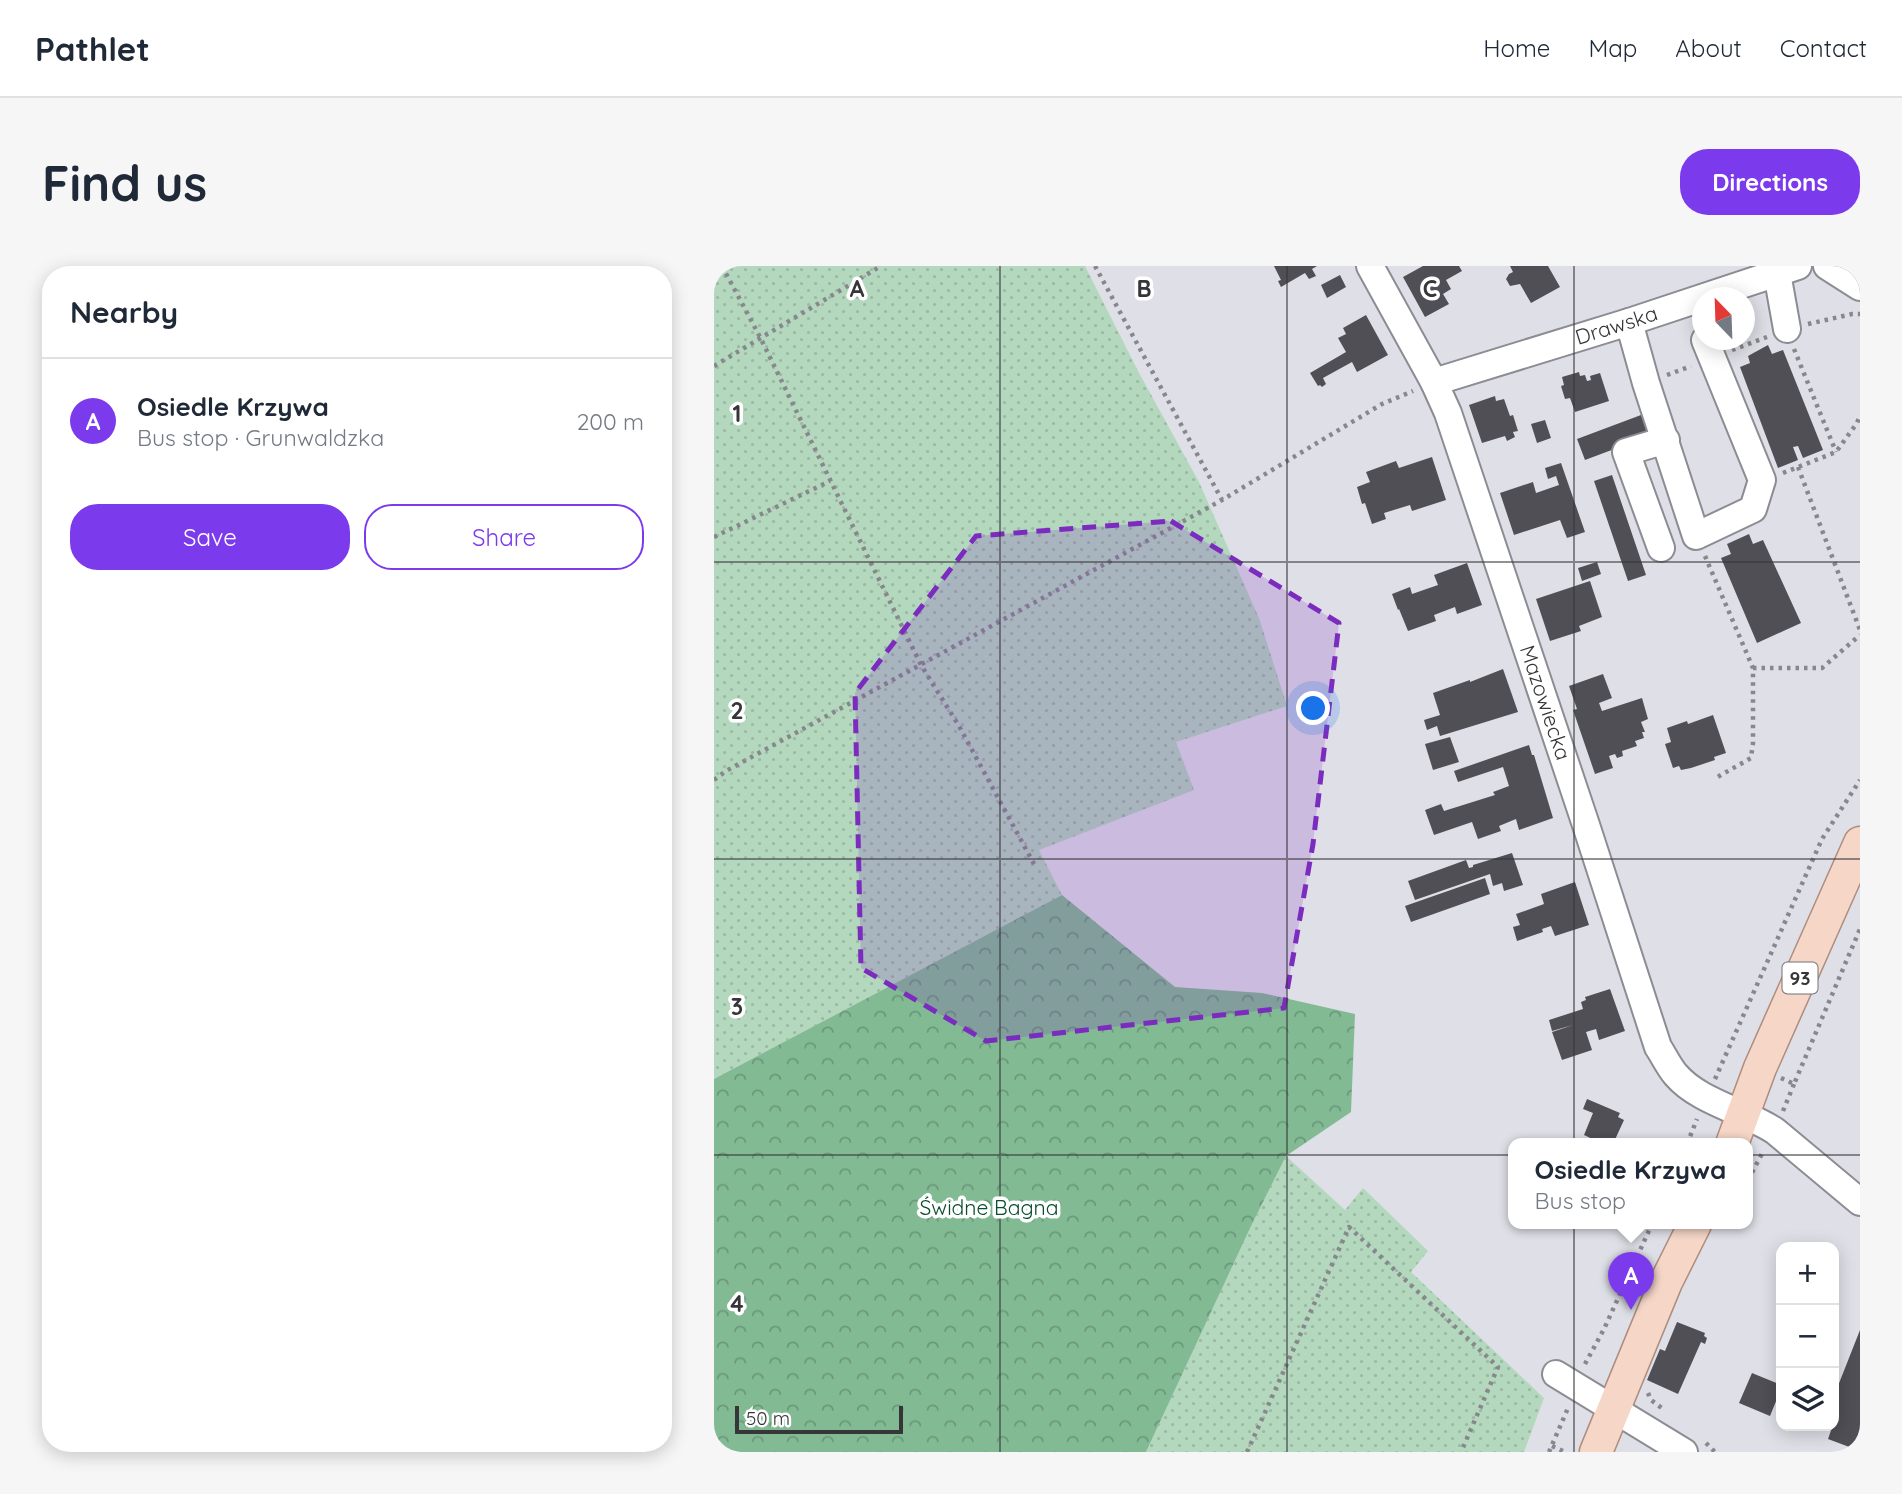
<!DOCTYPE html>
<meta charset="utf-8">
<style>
:root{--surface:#fff;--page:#f6f6f7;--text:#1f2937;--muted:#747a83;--line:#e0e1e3;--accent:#7c3aed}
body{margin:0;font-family:Quicksand,sans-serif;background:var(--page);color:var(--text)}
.controls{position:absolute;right:21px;bottom:21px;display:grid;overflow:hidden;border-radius:14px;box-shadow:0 4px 18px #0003}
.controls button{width:63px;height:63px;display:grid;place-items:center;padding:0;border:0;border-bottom:2px solid var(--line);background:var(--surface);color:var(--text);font:35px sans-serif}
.compass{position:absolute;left:978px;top:21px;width:63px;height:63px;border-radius:50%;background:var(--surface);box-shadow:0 4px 18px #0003;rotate:337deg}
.scale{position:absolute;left:21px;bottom:18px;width:168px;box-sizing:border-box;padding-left:7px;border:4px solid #363639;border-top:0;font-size:19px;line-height:24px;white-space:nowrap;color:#363639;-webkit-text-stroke:5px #fff;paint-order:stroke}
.you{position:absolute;left:600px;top:443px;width:24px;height:24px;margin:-18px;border:5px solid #fff;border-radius:50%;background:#1a73e8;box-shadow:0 0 0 10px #1a73e833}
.badge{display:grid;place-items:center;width:46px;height:46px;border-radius:50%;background:var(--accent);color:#fff;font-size:23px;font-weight:700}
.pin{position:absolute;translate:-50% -58px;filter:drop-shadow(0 2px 4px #0008)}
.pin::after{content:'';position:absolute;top:37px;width:24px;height:21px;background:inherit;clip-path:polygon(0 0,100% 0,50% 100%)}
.popup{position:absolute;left:794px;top:872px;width:245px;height:91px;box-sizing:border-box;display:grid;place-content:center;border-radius:14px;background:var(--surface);filter:drop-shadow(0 2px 5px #0005);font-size:23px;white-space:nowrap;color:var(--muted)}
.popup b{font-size:26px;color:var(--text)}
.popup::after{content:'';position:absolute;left:50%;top:100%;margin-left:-14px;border:14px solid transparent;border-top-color:var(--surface)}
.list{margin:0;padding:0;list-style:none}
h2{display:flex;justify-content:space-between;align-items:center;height:91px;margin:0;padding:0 28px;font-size:30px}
h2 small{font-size:23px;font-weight:400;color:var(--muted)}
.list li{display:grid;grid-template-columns:46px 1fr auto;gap:21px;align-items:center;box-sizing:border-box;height:126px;padding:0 28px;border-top:2px solid var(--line)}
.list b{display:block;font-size:26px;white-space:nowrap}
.list p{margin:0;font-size:23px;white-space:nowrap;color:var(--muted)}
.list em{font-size:23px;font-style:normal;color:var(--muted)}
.actions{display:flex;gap:14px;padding:21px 28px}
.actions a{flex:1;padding:16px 0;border:2px solid var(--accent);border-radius:28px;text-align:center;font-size:24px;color:var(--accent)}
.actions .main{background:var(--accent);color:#fff}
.icon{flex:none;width:38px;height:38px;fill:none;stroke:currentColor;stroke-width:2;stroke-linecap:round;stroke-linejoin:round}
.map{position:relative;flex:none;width:1146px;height:1186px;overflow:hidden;border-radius:28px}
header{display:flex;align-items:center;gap:42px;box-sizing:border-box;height:98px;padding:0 35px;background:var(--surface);border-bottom:2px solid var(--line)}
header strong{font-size:33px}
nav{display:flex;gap:38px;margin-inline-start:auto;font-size:24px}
.intro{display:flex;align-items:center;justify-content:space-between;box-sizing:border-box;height:168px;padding:0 42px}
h1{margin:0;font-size:49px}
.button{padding:18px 32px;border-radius:28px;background:var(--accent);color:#fff;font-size:24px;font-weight:700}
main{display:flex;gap:42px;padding:0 42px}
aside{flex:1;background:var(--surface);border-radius:28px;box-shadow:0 4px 18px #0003}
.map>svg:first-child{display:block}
</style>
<header>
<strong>Pathlet</strong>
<nav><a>Home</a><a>Map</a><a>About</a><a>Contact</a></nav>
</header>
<div class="intro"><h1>Find us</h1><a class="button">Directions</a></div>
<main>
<aside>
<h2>Nearby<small></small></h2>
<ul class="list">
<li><span class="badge">A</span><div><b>Osiedle Krzywa</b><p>Bus stop · Grunwaldzka</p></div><em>200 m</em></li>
</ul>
<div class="actions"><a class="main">Save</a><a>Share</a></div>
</aside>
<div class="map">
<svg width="1146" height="1186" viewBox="0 0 1146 1186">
<defs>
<pattern id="grass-dots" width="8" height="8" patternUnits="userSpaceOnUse" patternTransform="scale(1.75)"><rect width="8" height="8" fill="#b4d8be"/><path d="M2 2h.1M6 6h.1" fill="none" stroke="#9bbaa4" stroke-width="1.8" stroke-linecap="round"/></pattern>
<pattern id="forest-crowns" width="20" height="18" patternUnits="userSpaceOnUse" patternTransform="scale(1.75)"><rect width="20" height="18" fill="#82ba94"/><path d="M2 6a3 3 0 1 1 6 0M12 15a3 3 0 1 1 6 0" fill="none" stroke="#6b987a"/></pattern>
</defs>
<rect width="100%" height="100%" fill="#dfdfe7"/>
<path fill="url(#grass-dots)" d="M0 0H371L424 105 485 216 545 352 573 440 462 476 480 524 325 584 348 629 0 813Z
M572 890 631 944 649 922 714 985 697 1006 830 1132 810 1186H432L538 958Z"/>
<path fill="url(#forest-crowns)" d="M348 629 461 721 548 727 641 748 637 846 572 890 538 958 432 1186H0V813Z"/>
<path fill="#514f56" d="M560 0H603L598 3 602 10 595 13 591 7 567 21 564 15 567 14Z
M709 0H745L748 5 732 14 737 23 729 28 735 38 711 51 689 11Z
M796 0H834L846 21 817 37 806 18 796 20 792 13 795 8 799 6Z
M626 9 632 21 613 32 607 19Z
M652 49 674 89 643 106 638 96 609 112 612 118 608 121 606 119 604 120 596 107 632 86 624 72 632 68 629 62Z
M1054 79 1058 88 1069 84 1109 184 1089 192 1084 180 1079 181 1084 194 1064 202 1026 101 1036 97 1034 90Z
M865 106 866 110 871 109 873 115 877 114 876 110 886 107 895 135 861 146 856 132 851 133 847 120 850 119 848 111Z
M781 130 782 135 790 133 796 150 799 149 804 165 799 166 801 171 793 175 791 170 768 177 755 139Z
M927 149 935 170 871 194 863 173Z
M831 154 837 172 823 177 817 158Z
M718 191 732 234 698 245 696 239 670 247 672 253 658 258 651 237 648 238 643 221 656 216 652 206 682 195 685 202Z
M847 197 871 266 853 272 846 254 800 269 786 227 819 216 822 227 845 219 842 210 834 213 831 202Z
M898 209 932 309 914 315 880 215Z
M1035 268 1039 278 1049 274 1087 357 1043 377 1007 292 1017 288 1013 278Z
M883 296 887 308 868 315 864 302Z
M753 297 768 339 743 348 741 341 720 349 722 355 694 365 685 343 684 344 678 328 696 321 698 328 724 319 720 309Z
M876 315 888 351 865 360 867 365 836 375 822 333Z
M789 403 804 446 726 470 723 460 713 464 710 454 726 449 719 427 756 414V416Z
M889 408 898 432 885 437 888 445 928 432 934 453 927 456 931 466H928L930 472 921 475 923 480 908 485 909 490 903 492 901 488 895 490 899 502 881 508 859 444 863 443 855 420Z
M999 449 1012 487 1000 491 1001 494 977 502 967 504 965 500 959 502 951 478 957 476 953 462 973 455 974 458Z
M736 471 745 496 719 504 711 478Z
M815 479 818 489H820L839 552 805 564 802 553 785 560 787 565 764 573 758 556 720 569 711 544 727 538 730 545 781 529 779 526 795 520 789 501 744 516 740 505Z
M798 587 809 619 790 625 788 617 779 620 776 608 701 634 694 615 752 594 755 602 759 601V599Z
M771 612 776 628 697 656 691 640Z
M861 616 875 659 841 670 837 660 828 663 829 666 803 675 799 661 806 659 802 648 830 638 827 628Z
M896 723 911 765 885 774 882 763 872 766 878 784 848 794 838 766 859 759 838 765 835 754 869 743 867 736 872 734 871 731Z
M873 833 906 847 904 851 910 854 899 878H889L870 869 879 847 869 843Z
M963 1056 991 1067 990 1070 993 1072 991 1078 987 1076 964 1128 933 1114 946 1083 951 1085Z
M1146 1064V1185L1114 1173 1121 1153H1120V1130Z
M1038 1107 1067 1119V1123L1056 1150 1025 1137Z"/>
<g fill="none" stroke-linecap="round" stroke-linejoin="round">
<g stroke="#8d8c94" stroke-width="30">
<g id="minor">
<path id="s1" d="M656 0 720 116 734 147 872 559 944 781C950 790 955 801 962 809 985 836 1031 845 1061 865L1146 936"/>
<path d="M1113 0 1146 21"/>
<path d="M1063 7 1073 63"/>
<path d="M915 56 932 117 982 270 1039 243 1048 214 991 74"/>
<path id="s2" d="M720 116 915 56 1084 0"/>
<path d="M947 282 912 186 952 174"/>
<path d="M842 1108 970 1186"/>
</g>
</g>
<g stroke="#ae8c7d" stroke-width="35">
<path id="major" d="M1018 878 1046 802 1146 577
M882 1186 952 1016 981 958"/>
</g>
<path stroke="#87878d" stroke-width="4.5" stroke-dasharray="3.5 5" stroke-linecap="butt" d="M8 0 46 71 207 399 245 460 320 598
M381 0 508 234
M1094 58 1138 48H1146
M1080 83 1122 186
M1018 84 1053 71
M0 100 167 0
M953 109 977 100
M1084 201 1146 364
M1069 207 1122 186 1143 157 1146 149
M0 271 116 215
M991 290 1039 402V477L1037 492 1000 513
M1039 402H1108L1146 369
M0 514 12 505 508 234 668 138 699 125
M1067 812 1080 818 1146 663
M1001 813 1108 573 1146 514
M1069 845 1080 818
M973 878 983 853
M1034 914 1050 884
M871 1098 890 1063 938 958
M934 1127 937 1134 949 1143
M992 1177 1001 1186
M838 1180 851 1186
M533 1186 635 961 784 1101 747 1186
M835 1186 854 1142"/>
<use href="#minor" stroke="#fff" stroke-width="26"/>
<use href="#major" stroke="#f5d6c7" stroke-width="32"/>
</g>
<path fill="#7b2cbf" fill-opacity="0.2" stroke="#7b2cbf" stroke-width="5" stroke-dasharray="14 9" stroke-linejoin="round" d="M457 255 625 357 599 578 570 742 272 775 147 702 141 427 262 270Z"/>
<path fill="none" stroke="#363639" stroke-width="2" stroke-opacity="0.55" d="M286 0V1186M573 0V1186M860 0V1186M0 296H1146M0 593H1146M0 889H1146"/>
<g text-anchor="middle" stroke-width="7" stroke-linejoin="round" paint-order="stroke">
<rect fill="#fff" stroke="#727274" stroke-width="2" x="1068.5" y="696.5" width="35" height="31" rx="5"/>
<g font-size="19" font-weight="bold" fill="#363639">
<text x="1086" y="719">93</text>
</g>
<g font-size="21" fill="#363639" stroke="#fff">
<text dy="7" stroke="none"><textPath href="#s2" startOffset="191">Drawska</textPath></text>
<text dy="7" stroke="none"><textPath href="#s1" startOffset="472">Mazowiecka</textPath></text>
</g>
<g font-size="21" fill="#094d2a" stroke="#fff">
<text x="275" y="949">Świdne Bagna</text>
</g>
</g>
<g font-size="23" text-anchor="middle" font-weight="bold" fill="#363639" stroke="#fff" stroke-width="7" stroke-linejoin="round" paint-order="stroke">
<text x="143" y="31">A</text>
<text x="430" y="31">B</text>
<text x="716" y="31">C</text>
<text x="23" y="156">1</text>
<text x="23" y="453">2</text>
<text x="23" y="749">3</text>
<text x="23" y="1046">4</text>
</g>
</svg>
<div class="controls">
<button>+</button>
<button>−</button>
<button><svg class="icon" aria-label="layers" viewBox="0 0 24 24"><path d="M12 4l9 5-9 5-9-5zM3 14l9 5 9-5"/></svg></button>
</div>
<svg class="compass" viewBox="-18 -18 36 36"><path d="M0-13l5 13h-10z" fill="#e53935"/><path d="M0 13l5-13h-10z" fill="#747a83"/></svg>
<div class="scale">50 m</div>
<div class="you"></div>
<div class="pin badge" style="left:917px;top:1044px">A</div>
<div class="popup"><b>Osiedle Krzywa</b>Bus stop</div>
</div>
</main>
